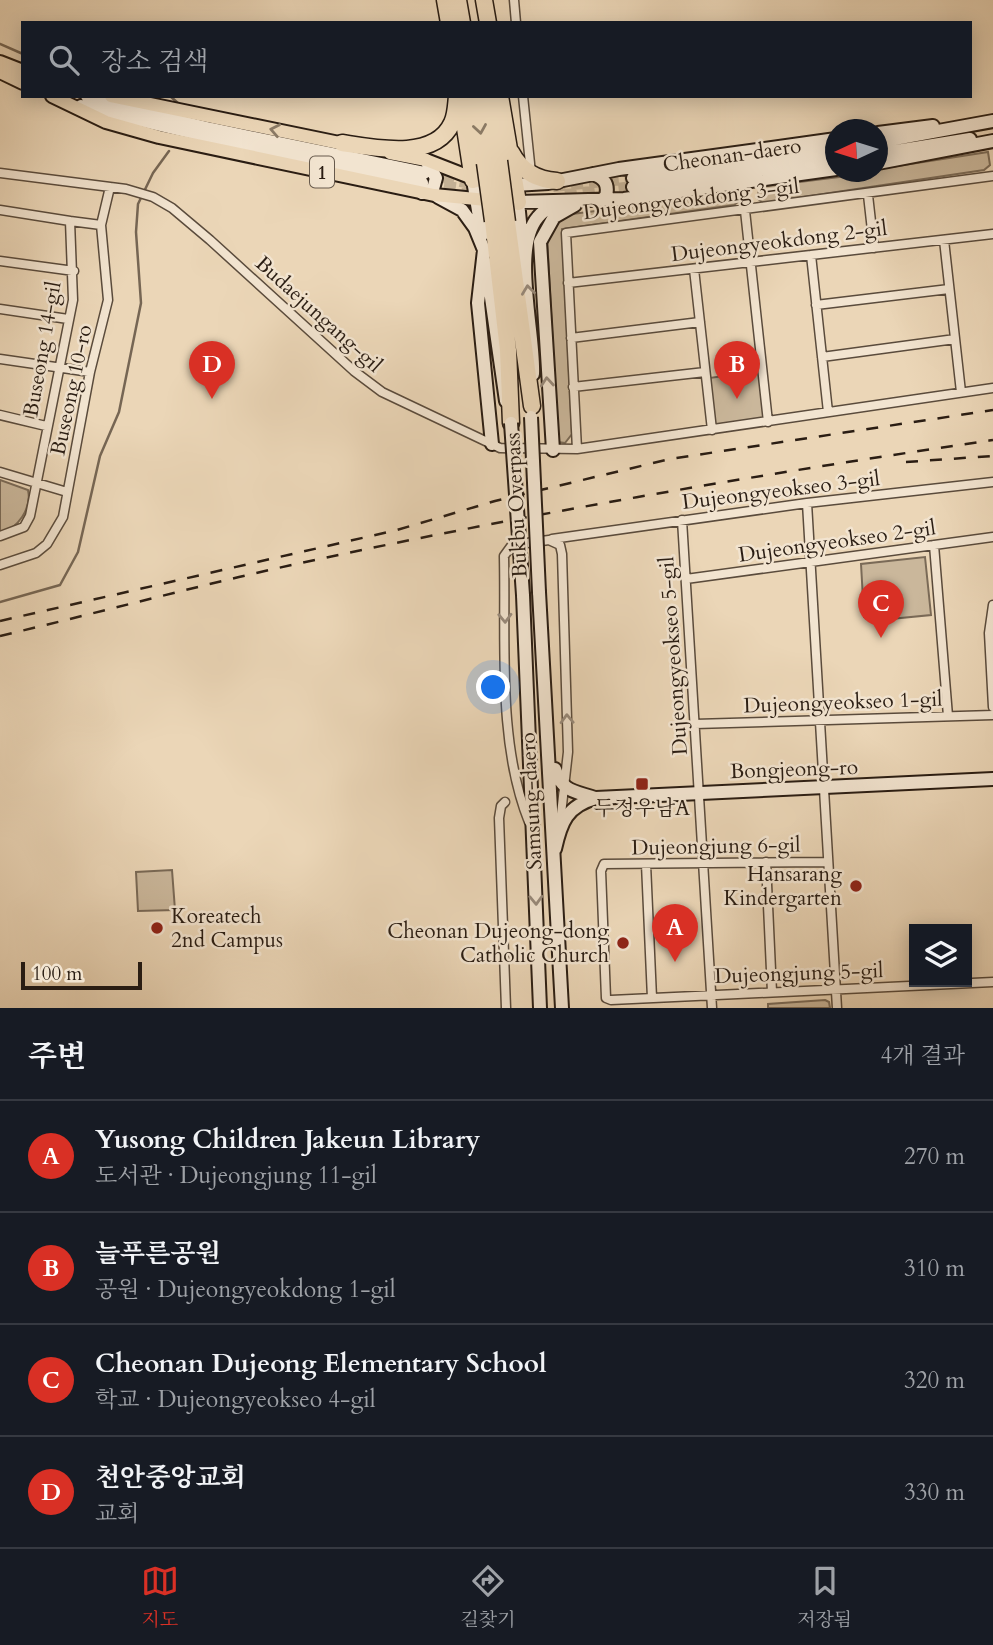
<!DOCTYPE html>
<html lang="ko">
<meta charset="utf-8">
<style>
:root{--surface:#171b24;--page:#20242c;--text:#f1f3f6;--muted:#9ea1a6;--line:#363941;--accent:#d93025}
body{margin:0;font-family:Cardo,"Noto Serif KR",serif;background:var(--page);color:var(--text)}
.controls{position:absolute;right:21px;bottom:21px;display:grid;overflow:hidden;border-radius:0px;box-shadow:0 4px 18px #0003}
.controls button{width:63px;height:63px;display:grid;place-items:center;padding:0;border:0;border-bottom:2px solid var(--line);background:var(--surface);color:var(--text);font:35px sans-serif}
.compass{position:absolute;left:825px;top:119px;width:63px;height:63px;border-radius:50%;background:var(--surface);box-shadow:0 4px 18px #0003;rotate:266deg}
.scale{position:absolute;left:21px;bottom:18px;width:121px;box-sizing:border-box;padding-left:7px;border:4px solid #2a1d13;border-top:0;font-size:19px;line-height:24px;white-space:nowrap;color:#2a1d13;-webkit-text-stroke:5px #f2e4d0;paint-order:stroke}
.you{position:absolute;left:494px;top:688px;width:24px;height:24px;margin:-18px;border:5px solid #fff;border-radius:50%;background:#1a73e8;box-shadow:0 0 0 10px #1a73e833}
.badge{display:grid;place-items:center;width:46px;height:46px;border-radius:50%;background:var(--accent);color:#fff;font-size:23px;font-weight:700}
.pin{position:absolute;translate:-50% -58px;filter:drop-shadow(0 2px 4px #0008)}
.pin::after{content:'';position:absolute;top:37px;width:24px;height:21px;background:inherit;clip-path:polygon(0 0,100% 0,50% 100%)}
.list{margin:0;padding:0;list-style:none}
h2{display:flex;justify-content:space-between;align-items:center;height:91px;margin:0;padding:0 28px;font-size:30px}
h2 small{font-size:23px;font-weight:400;color:var(--muted)}
.list li{display:grid;grid-template-columns:46px 1fr auto;gap:21px;align-items:center;box-sizing:border-box;height:112px;padding:0 28px;border-top:2px solid var(--line)}
.list b{display:block;font-size:26px;white-space:nowrap}
.list p{margin:0;font-size:23px;white-space:nowrap;color:var(--muted)}
.list em{font-size:23px;font-style:normal;color:var(--muted)}
.icon{flex:none;width:38px;height:38px;fill:none;stroke:currentColor;stroke-width:2;stroke-linecap:round;stroke-linejoin:round}
.map{position:relative;flex:none;width:993px;height:1008px;overflow:hidden}
.search{position:absolute;background:var(--surface);box-shadow:0 4px 18px #0003;left:21px;right:21px;top:21px;height:77px;display:flex;align-items:center;gap:18px;box-sizing:border-box;padding:0 24px;border-radius:0px;color:var(--muted);font-size:26px}
.sheet{height:539px;background:var(--surface)}
nav{display:flex;justify-content:space-around;align-items:center;box-sizing:border-box;height:98px;border-top:2px solid var(--line);background:var(--surface);font-size:19px;color:var(--muted)}
nav a{display:grid;justify-items:center;gap:4px}
nav .on{color:var(--accent)}
.map>svg:first-child{display:block}
</style>
<div class="map">
<svg width="993" height="1008" viewBox="0 0 993 1008">
<rect width="100%" height="100%" fill="#ebd6b7"/>
<filter id="stains"><feTurbulence type="fractalNoise" baseFrequency=".00286" numOctaves="4"/><feColorMatrix values="0 0 0 0 .2 0 0 0 0 .09 0 0 0 0 .02 0 0 0 .5 -.17"/></filter>
<radialGradient id="worn" r=".72"><stop offset=".6" stop-color="#630" stop-opacity="0"/><stop offset="1" stop-color="#630" stop-opacity=".3"/></radialGradient>
<path fill="#cab79b" stroke="#7a6a57" stroke-width="2" d="M988 152 990 165 984 170 763 203 757 198 760 187 878 172V169Z
M738 193 739 201 734 205 562 229 572 434 565 443 558 442 547 236 554 224 572 214Z
M760 371 765 419 714 427 709 378Z
M0 480 28 490C32 508 18 529 0 533Z
M925 557 931 615 870 621 864 617 861 564Z
M172 870 175 910 138 911 136 872Z
M825 1000 829 1002 830 1008H768V1004Z"/>
<g fill="none" stroke-linecap="round" stroke-linejoin="round">
<path stroke="#766654" stroke-width="2.5" d="M0 44 23 54
M170 96 179 104
M0 602 60 585 78 552 100 456 119 412 141 303 136 232 138 204 153 173 169 151"/>
<path stroke="#c4b196" stroke-width="12" stroke-dasharray="12 6" stroke-linecap="butt" d="M425 173 469 183
M426 184 484 192
M553 186 633 178
M565 195 633 187"/>
<g stroke="#5a4b3c" stroke-width="11">
<path id="street" d="M514 0 516 23
M523 96 531 173
M0 173 126 189 153 197 172 208 210 240 354 371 382 392 500 448 577 449 993 388
M742 183 768 422
M868 195 874 248
M0 210 70 221 73 300 30 516 24 527 0 536
M70 221 101 225
M944 240 961 392
M811 255 828 412
M0 261 74 271
M694 269 712 430
M568 283 993 234
M816 305 949 289
M0 309 68 319
M571 338 700 322
M822 357 955 339
M0 359 90 372
M573 387 705 372
M0 415 46 426
M577 449 566 233 993 176
M0 472 67 492
M807 503 837 1008
M682 520 712 1008
M552 539 807 503 993 482
M934 545 948 716
M0 565 36 553 47 544 63 517 90 372 108 300 101 225 110 187
M686 579 993 537
M993 605 989 633 993 707
M695 724 993 715
M505 802 501 806 499 818 506 1008
M529 822C497 743 506 641 504 556L512 545 549 540 560 545 562 554 568 752 560 823
M766 862 772 992
M828 862 604 864 601 871 606 998 611 1000 993 982
M646 864 652 998"/>
</g>
<g stroke="#2a1d13" stroke-width="16">
<path id="secondary" d="M87 96 107 104 211 129 424 173
M81 106 286 155 422 183
M878 133 933 126
M878 142 993 121
M878 154 970 139
M878 163 993 141
M593 174C604 178 609 184 606 196L600 201
M633 178 836 148
M473 180 482 235
M515 185 548 183 619 169 836 139
M633 187 836 160
M422 193 433 189 436 178 426 160
M438 197 462 210 475 228 484 250 478 303 492 444
M524 261 518 202 624 199 836 169
M486 263 506 401
M533 374C535 334 511 248 538 217 542 212 549 207 555 203
M553 450 540 242 554 217 575 205
M539 592 562 1008
M523 595 540 1008
M555 769C562 792 574 791 595 798
M555 849C561 822 567 806 596 798L993 779"/>
</g>
<g stroke="#2a1d13" stroke-width="16">
<path id="primary" d="M0 62 23 71
M0 72 23 83
M52 96 106 122 159 137 434 195 497 201
M111 96 349 145
M390 153 426 160 480 181"/>
</g>
<g stroke="#2a1d13" stroke-width="19">
<path id="highway" d="M445 0 449 23
M458 0 462 23
M484 0 488 23
M474 96 485 163
M488 96 499 161
M500 96 518 202
M461 102 473 180
M342 143C374 148 435 161 452 123 456 115 456 105 457 96
M511 152C521 171 537 180 557 181
M493 221 508 350 511 423
M507 222 532 406"/>
</g>
<use href="#street" stroke="#f2e4d0" stroke-width="8"/>
<use href="#secondary" stroke="#f2e4d0" stroke-width="12"/>
<use href="#primary" stroke="#ebd6b7" stroke-width="12"/>
<use href="#highway" stroke="#ebd6b7" stroke-width="16"/>
<path stroke="#2a1d13" stroke-width="2.5" stroke-dasharray="12 12" stroke-linecap="butt" d="M906 462 993 456
M0 621 397 530 495 501 670 459 993 410
M0 636C93 614 185 589 278 568 514 516 754 475 993 440"/>
<g stroke="#2a1d13" stroke-width="16" stroke-linecap="butt">
<path id="secondary-bridge" d="M531 417 539 592
M511 423 523 595"/>
</g>
<g stroke="#2a1d13" stroke-width="19" stroke-linecap="butt">
<path id="highway-bridge" d="M499 161 507 222
M485 163 493 221"/>
</g>
<use href="#secondary-bridge" stroke="#f2e4d0" stroke-width="12"/>
<use href="#highway-bridge" stroke="#ebd6b7" stroke-width="16"/>
</g>
<defs><path id="oneway-chevron" d="M-2-3.5L2.5 0L-2 3.5" fill="none" stroke-width="1.6" stroke-linecap="round" stroke-linejoin="round" transform="scale(1.75)"/></defs>
<g stroke="#8a7a65">
<use href="#oneway-chevron" transform="translate(480 129) rotate(81)"/>
<use href="#oneway-chevron" transform="translate(275 130) rotate(-169)"/>
</g>
<g stroke="#988a7b">
<use href="#oneway-chevron" transform="translate(528 290) rotate(-97)"/>
<use href="#oneway-chevron" transform="translate(547 382) rotate(-95)"/>
<use href="#oneway-chevron" transform="translate(505 618) rotate(88)"/>
<use href="#oneway-chevron" transform="translate(567 719) rotate(-92)"/>
<use href="#oneway-chevron" transform="translate(536 900) rotate(88)"/>
</g>
<g fill="#8f2418" stroke="#f2e4d0" stroke-width="2.5">
<rect x="635" y="777" width="14" height="14" rx="3.5"/>
<circle cx="856" cy="886" r="7"/>
<circle cx="157" cy="928" r="7"/>
<circle cx="623" cy="943" r="7"/>
</g>
<g text-anchor="middle" stroke-width="5" stroke-linejoin="round" paint-order="stroke">
<rect fill="#f2e4d0" stroke="#66594c" stroke-width="2" x="310" y="156.5" width="24" height="31" rx="5"/>
<g font-size="19" font-weight="bold" fill="#2a1d13">
<text x="322" y="179">1</text>
</g>
<g font-size="21" fill="#2a1d13" stroke="#f2e4d0">
<text transform="translate(732 155) rotate(-8)" y="7">Cheonan-daero</text>
<text transform="translate(691 199) rotate(-7)" y="7">Dujeongyeokdong 3-gil</text>
<text transform="translate(779 241) rotate(-7)" y="7">Dujeongyeokdong 2-gil</text>
<text transform="translate(319 314) rotate(42)" y="7">Budaejungang-gil</text>
<text transform="translate(42 349) rotate(-80)" y="7">Buseong 14-gil</text>
<text transform="translate(71 390) rotate(-78)" y="7">Buseong 10-ro</text>
<text transform="translate(781 490) rotate(-7)" y="7">Dujeongyeokseo 3-gil</text>
<text transform="translate(516 505) rotate(-93)" y="7">Bukbu Overpass</text>
<text transform="translate(837 541) rotate(-8)" y="7">Dujeongyeokseo 2-gil</text>
<text transform="translate(673 656) rotate(-94)" y="7">Dujeongyeokseo 5-gil</text>
<text transform="translate(843 702) rotate(-2)" y="7">Dujeongyeokseo 1-gil</text>
<text transform="translate(794 769) rotate(-2)" y="7">Bongjeong-ro</text>
<text transform="translate(531 801) rotate(-93)" y="7">Samsung-daero</text>
<text transform="translate(716 846) rotate(-1)" y="7">Dujeongjung 6-gil</text>
<text transform="translate(799 973) rotate(-2)" y="7">Dujeongjung 5-gil</text>
</g>
<g font-size="21" fill="#2a1d13" stroke="#f2e4d0" text-anchor="end">
<text x="642" y="815" text-anchor="middle">두정우남A</text>
<text x="842" y="881">Hansarang<tspan x="842" dy="24">Kindergarten</tspan></text>
<text x="171" y="923" text-anchor="start">Koreatech<tspan x="171" dy="24">2nd Campus</tspan></text>
<text x="609" y="938">Cheonan Dujeong-dong<tspan x="609" dy="24">Catholic Church</tspan></text>
</g>
</g>
<rect width="100%" height="100%" filter="url(#stains)"/>
<rect width="100%" height="100%" fill="url(#worn)"/>
</svg>
<div class="controls">
<button><svg class="icon" aria-label="layers" viewBox="0 0 24 24"><path d="M12 4l9 5-9 5-9-5zM3 14l9 5 9-5"/></svg></button>
</div>
<svg class="compass" viewBox="-18 -18 36 36"><path d="M0-13l5 13h-10z" fill="#e53935"/><path d="M0 13l5-13h-10z" fill="#9ea1a6"/></svg>
<div class="scale">100 m</div>
<div class="you"></div>
<div class="pin badge" style="left:675px;top:962px">A</div>
<div class="pin badge" style="left:737px;top:399px">B</div>
<div class="pin badge" style="left:881px;top:638px">C</div>
<div class="pin badge" style="left:212px;top:399px">D</div>
<div class="search"><svg class="icon" aria-label="search" viewBox="0 0 24 24"><circle cx="10" cy="10" r="6"/><path d="M15 15l6 6"/></svg>장소 검색</div>
</div>
<section class="sheet">
<h2>주변<small>4개 결과</small></h2>
<ul class="list">
<li><span class="badge">A</span><div><b>Yusong Children Jakeun Library</b><p>도서관 · Dujeongjung 11-gil</p></div><em>270 m</em></li>
<li><span class="badge">B</span><div><b>늘푸른공원</b><p>공원 · Dujeongyeokdong 1-gil</p></div><em>310 m</em></li>
<li><span class="badge">C</span><div><b>Cheonan Dujeong Elementary School</b><p>학교 · Dujeongyeokseo 4-gil</p></div><em>320 m</em></li>
<li><span class="badge">D</span><div><b>천안중앙교회</b><p>교회</p></div><em>330 m</em></li>
</ul>
</section>
<nav>
<a class="on"><svg class="icon" aria-label="map" viewBox="0 0 24 24"><path d="M3 6l6-2 6 2 6-2v14l-6 2-6-2-6 2zM9 4v14M15 6v14"/></svg>지도</a>
<a><svg class="icon" aria-label="directions" viewBox="0 0 24 24"><path d="M12 3l9 9-9 9-9-9zM9 14v-3h6M13 9l2 2-2 2"/></svg>길찾기</a>
<a><svg class="icon" aria-label="saved" viewBox="0 0 24 24"><path d="M7 4h10v16l-5-4-5 4z"/></svg>저장됨</a>
</nav>
